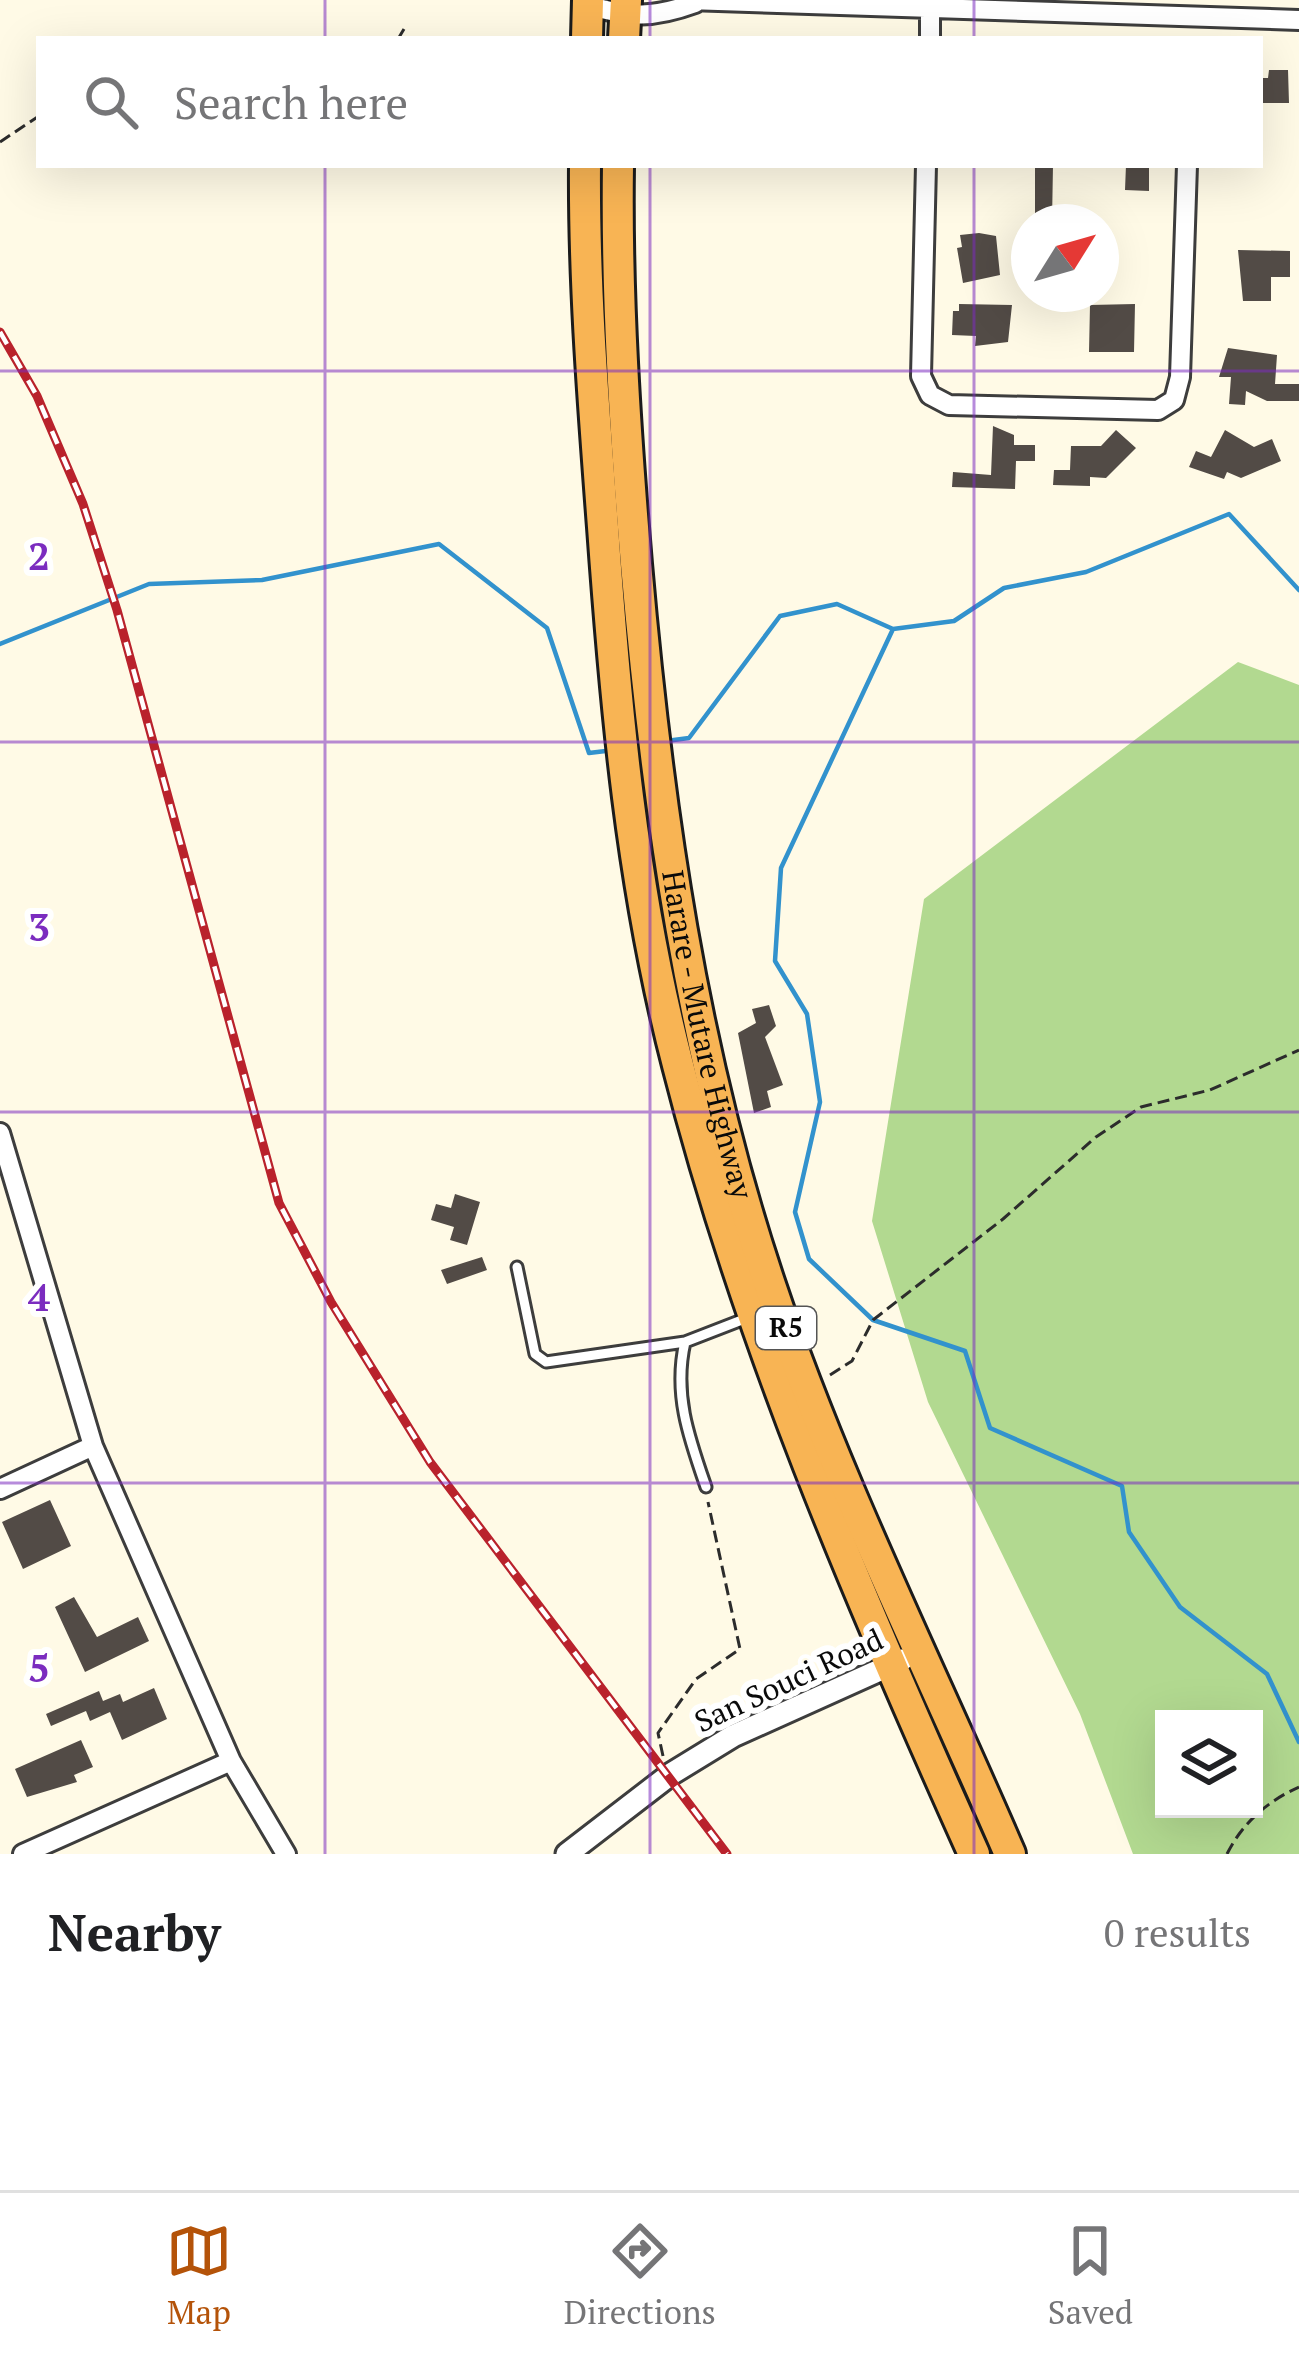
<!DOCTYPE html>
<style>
:root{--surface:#fff;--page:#f2f2f2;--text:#202124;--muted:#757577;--line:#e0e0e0;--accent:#b45309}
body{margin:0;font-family:"PT Serif",serif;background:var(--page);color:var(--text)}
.controls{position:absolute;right:36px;bottom:36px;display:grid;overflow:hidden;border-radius:0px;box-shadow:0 12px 48px #0002}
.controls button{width:108px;height:108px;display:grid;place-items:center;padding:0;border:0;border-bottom:3px solid var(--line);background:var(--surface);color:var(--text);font:60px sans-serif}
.compass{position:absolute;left:1011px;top:204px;width:108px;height:108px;border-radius:50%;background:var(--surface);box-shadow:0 12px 48px #0002;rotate:53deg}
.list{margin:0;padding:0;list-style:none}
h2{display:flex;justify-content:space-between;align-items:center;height:156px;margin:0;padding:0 48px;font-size:51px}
h2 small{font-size:39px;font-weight:400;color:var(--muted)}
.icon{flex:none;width:66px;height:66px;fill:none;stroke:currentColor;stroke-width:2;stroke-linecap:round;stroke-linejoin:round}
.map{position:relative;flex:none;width:1299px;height:1854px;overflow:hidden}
.search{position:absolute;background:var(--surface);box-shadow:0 12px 48px #0002;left:36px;right:36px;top:36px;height:132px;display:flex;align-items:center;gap:30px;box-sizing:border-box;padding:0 42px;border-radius:0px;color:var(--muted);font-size:45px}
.sheet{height:336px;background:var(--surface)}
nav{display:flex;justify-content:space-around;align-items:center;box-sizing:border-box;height:168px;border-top:3px solid var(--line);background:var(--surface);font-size:33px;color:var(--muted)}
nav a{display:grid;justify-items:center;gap:6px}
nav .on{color:var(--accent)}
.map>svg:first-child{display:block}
</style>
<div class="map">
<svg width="1299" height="1854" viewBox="0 0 1299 1854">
<rect width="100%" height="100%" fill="#fffae6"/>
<path fill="#b2d990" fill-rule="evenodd" d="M1238 662 1299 685V1854H1133L1080 1714 928 1402 872 1221 924 899ZM1164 1719H1254V1809H1164Z"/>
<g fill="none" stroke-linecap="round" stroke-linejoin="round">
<path stroke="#3292cd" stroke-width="4.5" d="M893 629 781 868 775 961 807 1014 820 1102 795 1212 809 1259 873 1320 965 1351 990 1428 1122 1486 1129 1532 1180 1607 1267 1674 1299 1742
M0 644 149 584 262 580 439 544 547 628 589 753 614 750
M666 741 689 738 780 616 837 604 893 629 954 621 1004 588 1086 572 1229 514 1299 590"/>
</g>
<path fill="#524b46" d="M1269 70H1288L1289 103H1260V78H1268Z
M1035 165H1053L1052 222H1035Z
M1126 165H1149V191L1125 190Z
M979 233 996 236 1000 275 963 283 957 248 962 247 960 235Z
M1238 250 1290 251V277H1271V301H1243Z
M959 304 1012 305 1008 342 975 346 976 336 952 335 953 311H959Z
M1135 304 1134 352H1089L1090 305Z
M1228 348 1277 355 1275 384H1299V401H1267L1246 391 1245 405 1229 404 1231 377H1219Z
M993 426 1014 435V445H1035V461H1016L1015 489 952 487 953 472 991 475Z
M1116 430 1136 448 1106 478 1090 477V486L1053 485 1054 470H1070L1071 446H1101Z
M1225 430 1254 447 1272 439 1281 461 1241 478 1227 472 1224 479 1189 467 1196 451 1211 457Z
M769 1005 776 1026 765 1037 783 1085 767 1091 771 1107 754 1113 738 1033 756 1023 752 1009Z
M455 1194 480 1202 467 1245 450 1240 454 1227 431 1220 436 1204 451 1208Z
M482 1257 487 1270 447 1284 441 1270Z
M50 1500 71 1546 23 1569 2 1522Z
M74 1597 97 1637 138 1617 149 1641 85 1672 55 1607Z
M154 1688 167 1719 122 1740 110 1712 90 1721 86 1711 51 1726 46 1714 99 1691 103 1701 120 1694 123 1702Z
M81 1740 93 1767 74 1775 77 1782 27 1797 15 1769Z"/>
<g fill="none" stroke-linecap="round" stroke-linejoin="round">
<g stroke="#3d3d3d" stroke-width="15">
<path id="service" d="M517 1267 535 1354 546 1362 685 1342
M706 1487C689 1438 673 1394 685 1342L747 1318"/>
</g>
<g stroke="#3d3d3d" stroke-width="24">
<path id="minor" d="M688 0 1299 20
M588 5C629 18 654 18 695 3
M930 39V6
M926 165 921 376 930 395 949 405 1158 410 1174 400 1180 377 1187 165
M0 1133 93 1446 231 1761 286 1854
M0 1489 93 1446
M23 1854 231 1761"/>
</g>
<g stroke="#3d3d3d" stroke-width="27">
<path id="tertiary" d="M567 1854 671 1774 733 1736 902 1660"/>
</g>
<g stroke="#1b1b1b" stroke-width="36">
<g id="trunk">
<path d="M587 39 588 0"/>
<path d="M624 39 626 0"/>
<path d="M585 165C584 286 594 407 603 527 616 709 632 888 678 1065 747 1337 859 1598 974 1854"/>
<path id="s1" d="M618 165C616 298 625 432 636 564 657 807 692 1054 770 1285 835 1479 929 1666 1010 1854"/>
</g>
</g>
<path stroke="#2c2c2c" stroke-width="3" stroke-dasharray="12 6" stroke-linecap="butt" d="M398 39 404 29
M0 142 39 116
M830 1375 852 1361 873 1320 1003 1219 1096 1137 1141 1107 1210 1090 1299 1050
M663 1756 658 1733 696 1679 740 1649 708 1502
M1227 1854C1243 1822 1268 1801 1299 1787"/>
<use href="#service" stroke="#fff" stroke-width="9"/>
<use href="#minor" stroke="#fff" stroke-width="18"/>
<use href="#tertiary" stroke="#fff" stroke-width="21"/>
<use href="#trunk" stroke="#f8b454" stroke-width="30"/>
<g stroke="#b9222c" stroke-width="9">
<path id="rail" d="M0 332 37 396 83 504 117 610 279 1203 331 1302 430 1462 727 1854"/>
</g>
<use href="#rail" stroke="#fff" stroke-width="4.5" stroke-dasharray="14" stroke-linecap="butt"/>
</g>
<path fill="none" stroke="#7b2cbf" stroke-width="3" stroke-opacity="0.55" d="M325 0V39M650 0V39M974 0V39M325 165V1854M650 165V1854M974 165V1854M0 371H1299M0 742H1299M0 1112H1299M0 1483H1299"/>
<g text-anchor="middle" stroke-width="12" stroke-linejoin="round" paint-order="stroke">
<rect fill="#fff" stroke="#545454" stroke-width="3" x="756" y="1307" width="60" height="42" rx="9"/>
<g font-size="27" font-weight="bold" fill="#0a0a0a">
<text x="786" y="1337">R5</text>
</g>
<g font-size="30" fill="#0a0a0a" stroke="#fff">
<text dy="10" stroke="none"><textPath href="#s1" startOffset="876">Harare - Mutare Highway</textPath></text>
<text transform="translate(789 1681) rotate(-25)" y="10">San Souci Road</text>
</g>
</g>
<g font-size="39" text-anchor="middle" font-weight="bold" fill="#7b2cbf" stroke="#fff" stroke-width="12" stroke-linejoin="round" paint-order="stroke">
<text x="39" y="570">2</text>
<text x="39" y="941">3</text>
<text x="39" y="1311">4</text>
<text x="39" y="1682">5</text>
</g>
</svg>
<div class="controls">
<button><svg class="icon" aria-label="layers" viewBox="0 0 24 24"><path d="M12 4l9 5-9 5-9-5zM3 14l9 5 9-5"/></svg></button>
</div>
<svg class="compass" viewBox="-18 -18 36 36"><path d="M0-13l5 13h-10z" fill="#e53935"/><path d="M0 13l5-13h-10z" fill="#757577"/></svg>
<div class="search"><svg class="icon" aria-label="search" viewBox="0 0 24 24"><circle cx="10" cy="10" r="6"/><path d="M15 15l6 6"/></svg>Search here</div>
</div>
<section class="sheet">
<h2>Nearby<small>0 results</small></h2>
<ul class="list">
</ul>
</section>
<nav>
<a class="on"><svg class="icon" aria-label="map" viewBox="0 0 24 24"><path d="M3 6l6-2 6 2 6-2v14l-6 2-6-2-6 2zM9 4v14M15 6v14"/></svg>Map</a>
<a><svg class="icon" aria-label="directions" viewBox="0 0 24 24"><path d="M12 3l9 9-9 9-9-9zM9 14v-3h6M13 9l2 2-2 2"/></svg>Directions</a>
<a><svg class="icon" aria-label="saved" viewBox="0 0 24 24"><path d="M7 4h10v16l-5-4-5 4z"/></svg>Saved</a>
</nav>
